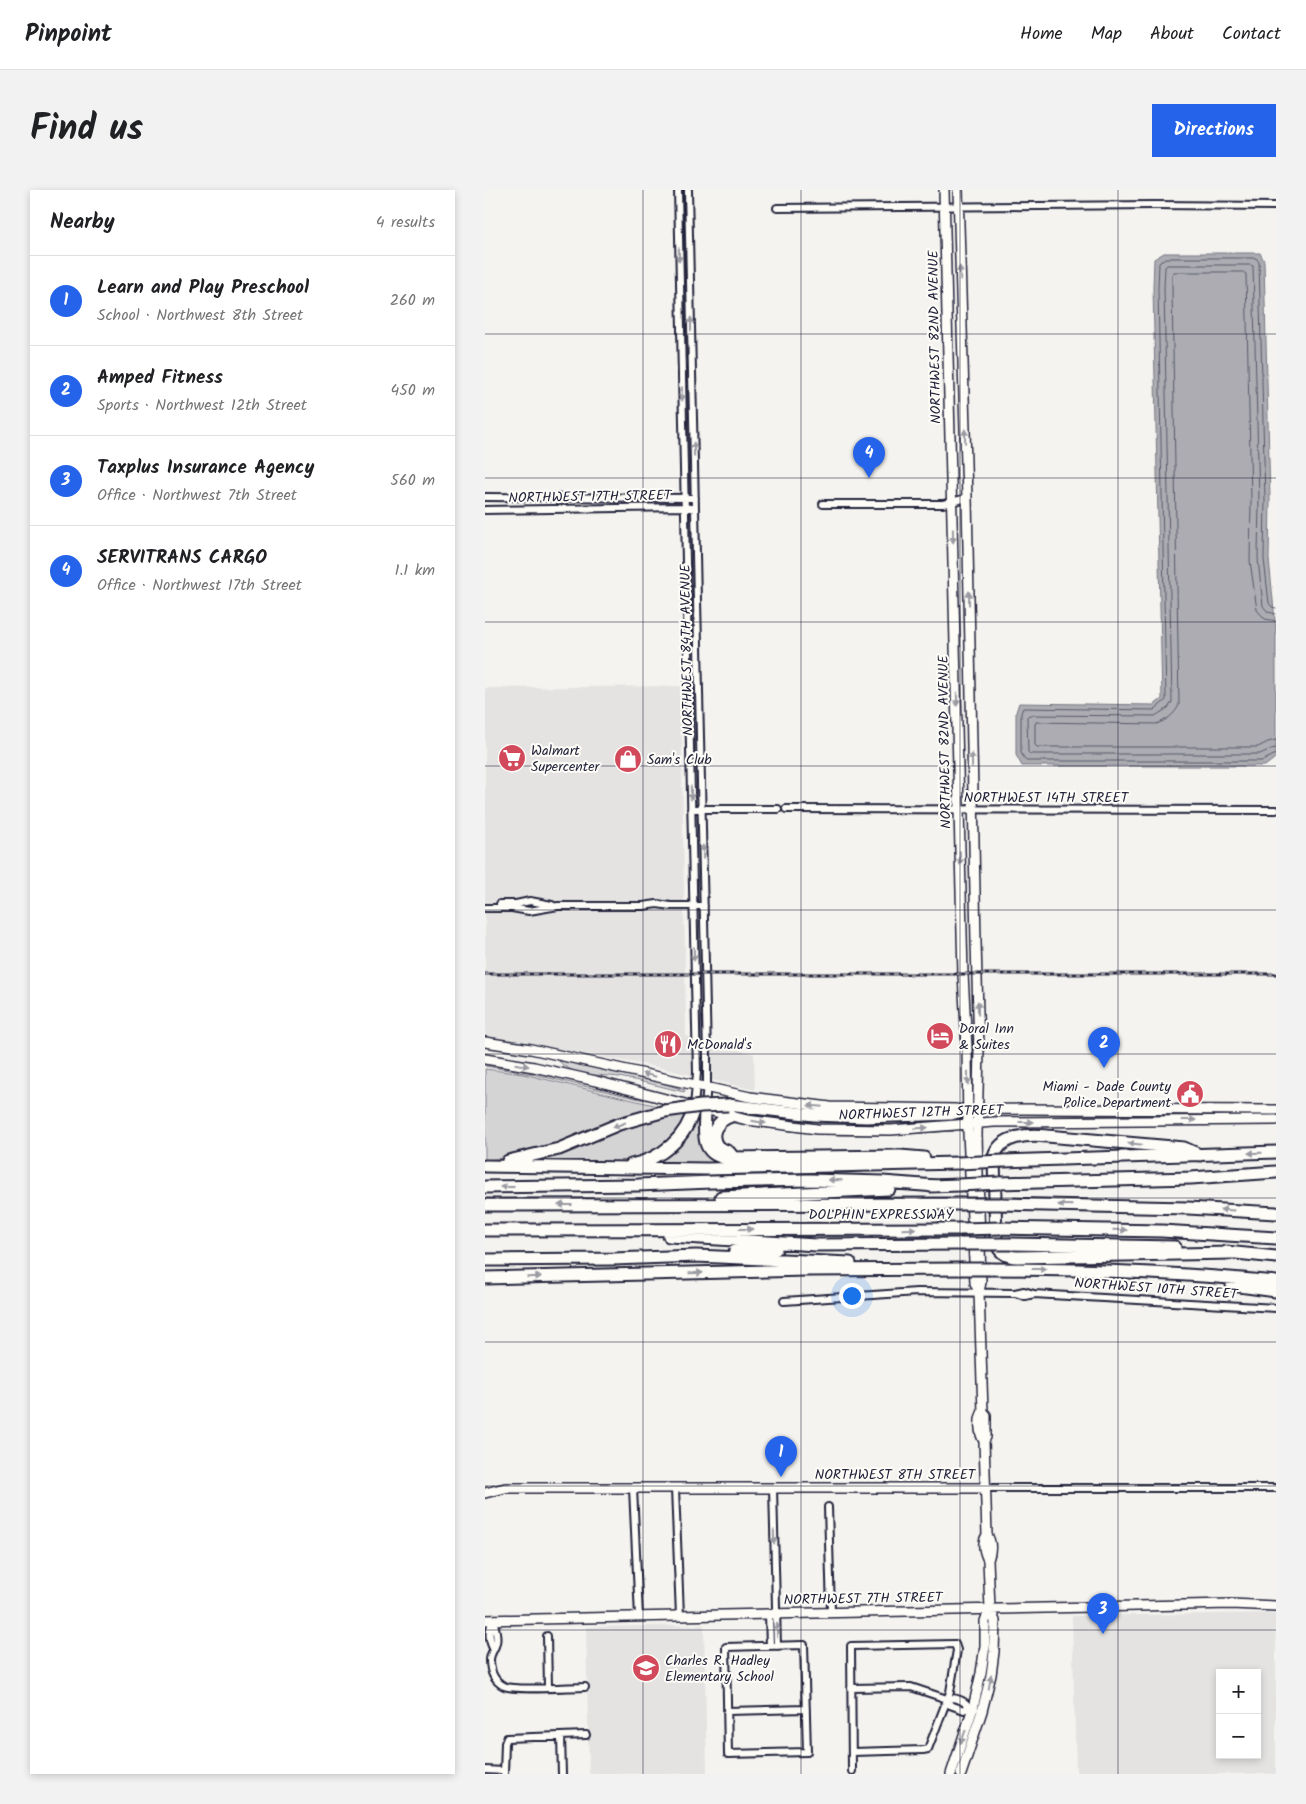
<!DOCTYPE html>
<meta charset="utf-8">
<style>
:root{--surface:#fff;--page:#f2f2f2;--text:#202124;--muted:#757577;--line:#e0e0e0;--accent:#2563eb}
body{margin:0;font-family:Kalam,sans-serif;background:var(--page);color:var(--text)}
.controls{position:absolute;right:15px;bottom:15px;display:grid;overflow:hidden;border-radius:0px;box-shadow:0 2px 8px #0003}
.controls button{width:45px;height:45px;display:grid;place-items:center;padding:0;border:0;border-bottom:1px solid var(--line);background:var(--surface);color:var(--text);font:25px sans-serif}
.you{position:absolute;left:366px;top:1105px;width:18px;height:18px;margin:-12px;border:4px solid #fff;border-radius:50%;background:#1a73e8;box-shadow:0 0 0 8px #1a73e833}
.badge{display:grid;place-items:center;width:32px;height:32px;border-radius:50%;background:var(--accent);color:#fff;font-size:16px;font-weight:700}
.pin{position:absolute;translate:-50% -41px;filter:drop-shadow(0 1px 2px #0008)}
.pin::after{content:'';position:absolute;top:26px;width:18px;height:15px;background:inherit;clip-path:polygon(0 0,100% 0,50% 100%)}
.list{margin:0;padding:0;list-style:none}
h2{display:flex;justify-content:space-between;align-items:center;height:65px;margin:0;padding:0 20px;font-size:21px}
h2 small{font-size:16px;font-weight:400;color:var(--muted)}
.list li{display:grid;grid-template-columns:32px 1fr auto;gap:15px;align-items:center;box-sizing:border-box;height:90px;padding:0 20px;border-top:1px solid var(--line)}
.list b{display:block;font-size:19px;white-space:nowrap}
.list p{margin:0;font-size:16px;white-space:nowrap;color:var(--muted)}
.list em{font-size:16px;font-style:normal;color:var(--muted)}
.map{position:relative;flex:none;width:791px;height:1584px;overflow:hidden;border-radius:0px}
header{display:flex;align-items:center;gap:30px;box-sizing:border-box;height:70px;padding:0 25px;background:var(--surface);border-bottom:1px solid var(--line)}
header strong{font-size:24px}
nav{display:flex;gap:28px;margin-inline-start:auto;font-size:18px}
.intro{display:flex;align-items:center;justify-content:space-between;box-sizing:border-box;height:120px;padding:0 30px}
h1{margin:0;font-size:35px}
.button{padding:12px 22px;border-radius:0px;background:var(--accent);color:#fff;font-size:18px;font-weight:700}
main{display:flex;gap:30px;padding:0 30px}
aside{flex:1;background:var(--surface);border-radius:0px;box-shadow:0 2px 8px #0003}
.map>svg:first-child{display:block}
</style>
<header>
<strong>Pinpoint</strong>
<nav><a>Home</a><a>Map</a><a>About</a><a>Contact</a></nav>
</header>
<div class="intro"><h1>Find us</h1><a class="button">Directions</a></div>
<main>
<aside>
<h2>Nearby<small>4 results</small></h2>
<ul class="list">
<li><span class="badge">1</span><div><b>Learn and Play Preschool</b><p>School · Northwest 8th Street</p></div><em>260 m</em></li>
<li><span class="badge">2</span><div><b>Amped Fitness</b><p>Sports · Northwest 12th Street</p></div><em>450 m</em></li>
<li><span class="badge">3</span><div><b>Taxplus Insurance Agency</b><p>Office · Northwest 7th Street</p></div><em>560 m</em></li>
<li><span class="badge">4</span><div><b>SERVITRANS CARGO</b><p>Office · Northwest 17th Street</p></div><em>1.1 km</em></li>
</ul>
</aside>
<div class="map">
<svg width="791" height="1584" viewBox="0 0 791 1584">
<rect width="100%" height="100%" fill="#f4f3ef"/>
<filter id="ink" filterUnits="userSpaceOnUse"><feTurbulence type="fractalNoise" baseFrequency=".02" numOctaves="2"/><feDisplacementMap in="SourceGraphic" scale="10" xChannelSelector="R" yChannelSelector="G"/><feConvolveMatrix kernelMatrix="1 2 1 2 8 2 1 2 1" color-interpolation-filters="sRGB"/></filter>
<g filter="url(#ink)">
<path fill="#e4e3e2" fill-rule="evenodd" d="M196 496 201 846 269 864 270 900 167 876 0 846V498Z
M791 1423V1584H591L587 1426ZM735 1483H772V1565H735Z
M219 1435 222 1584H104L101 1437Z"/>
<path fill="#d5d4d5" stroke="#7c7b88" d="M73 870 173 892 200 900 199 902C178 897 156 891 134 887 114 884 88 888 73 870Z
M0 874 71 887 159 908V910L51 885 0 876Z
M0 879 38 884 182 918C123 938 62 965 0 970Z
M194 922 204 926 198 937 175 961 144 972H39L135 938Z
M209 928 216 929C215 946 212 964 230 972V974L161 975Z
M245 931 297 939 354 944H397L469 941 403 945H355L305 941 241 932Z"/>
<path fill="#acacb2" stroke="#757582" d="M679 63H775L779 71 785 310 784 369 791 441V566L789 569 780 576H537L531 565V522L534 513 669 515 677 509 668 98 669 69Z"/>
<g fill="none" stroke-linecap="round" stroke-linejoin="round">
<path stroke="#59596b" stroke-width="1" d="M791 418 787 417 784 413 779 369 780 310 774 72 771 68H680L674 73 673 98 681 510 669 520 538 518 536 523V563L541 571H777L791 564
M791 424 783 422 778 416 773 369 774 310 768 76 765 75H682L680 77 679 98 687 512 683 518 670 526 544 525 542 527 543 562 545 564H775L786 559 791 558
M791 431 780 429 772 420 765 371 766 310 761 84 758 82H689L687 84V98L694 515C690 524 681 531 671 534L551 532 550 534V555L552 557H773L783 552 791 550"/>
<g stroke="#22223b" stroke-width="10">
<path id="street" d="M193 0 212 883 209 917
M203 0 222 866V892L220 918
M292 18 669 15 791 16
M0 307 210 308
M338 314H458L482 308
M0 320 200 317 210 319
M206 619H293
M301 619 791 620
M15 714H31L45 711 67 715
M0 718H27L44 721 73 716H158L172 714 186 716H219
M530 1103 539 1101 549 1104 791 1118
M299 1111 432 1102 530 1103 540 1106 549 1104
M148 1298 154 1427
M190 1298 195 1426
M288 1298 292 1456
M500 1298H791
M343 1317 346 1422
M284 1424 285 1456
M8 1430C10 1437 13 1445 11 1453 10 1459 5 1463 5 1470 5 1481 9 1491 19 1496 28 1501 86 1497 100 1497
M8 1430C4 1439 3 1449 8 1458
M62 1446 63 1497
M319 1455 322 1562 243 1564 241 1457Z
M366 1498 426 1497 462 1509
M484 1517 479 1520 465 1515 462 1509C470 1507 479 1510 484 1517L490 1519
M242 1521 321 1519
M76 1546 77 1584
M367 1562 438 1560 443 1559 465 1502 472 1460 470 1454 366 1456 367 1581
M0 1580 19 1581
M19 1584 20 1553 22 1548 101 1545"/>
</g>
<g stroke="#22223b" stroke-width="12">
<path id="secondary" d="M459 0 478 784 482 858 483 942 490 1093 494 1102
M473 0 482 308 491 752 494 859 492 945 496 1092 494 1102 498 1222
M0 852 46 859 265 907 345 917 471 919
M0 869 49 877 111 891 262 930 332 939 406 940 509 932 791 930
M489 919 791 920
M499 1251 501 1247V1225L498 1222C493 1228 494 1244 499 1251L502 1345
M0 1303 20 1298H500
M0 1430 746 1414 791 1416
M466 1584 488 1518 496 1483 500 1456V1431L505 1419 503 1370C506 1362 507 1353 502 1345 497 1352 499 1362 503 1370
M476 1584 497 1521 506 1485 509 1462 510 1431 505 1419"/>
</g>
<g stroke="#22223b" stroke-width="15">
<path id="highway" d="M243 915 329 925 381 927 466 924 483 919
M220 920C220 941 214 963 240 968L415 966 439 968
M246 926C232 931 223 944 233 957L244 962 248 967
M715 965 699 958 562 946C544 944 515 945 509 967L511 1053C515 1063 522 1067 532 1067L747 1063
M23 971 74 959 134 934 180 921
M519 971 791 962
M146 975C176 969 202 948 209 917
M0 976 222 979 473 973
M515 993 706 988 791 982
M445 996 474 995
M0 997 153 995 227 992 325 990 398 992 451 996
M236 1007 404 999
M516 1014 703 1018 791 1023
M0 1015 474 1014
M516 1038 677 1041 791 1048
M0 1040 475 1039
M184 1046 331 1055 475 1054
M526 1054 690 1057
M250 1061 291 1059
M741 1062 791 1067
M0 1070 128 1069 211 1066 365 1073
M505 1079C601 1079 696 1083 791 1092
M0 1088 321 1080 476 1079
M747 1095 791 1101"/>
</g>
<use href="#street" stroke="#fdfcf7" stroke-width="6"/>
<use href="#secondary" stroke="#fdfcf7" stroke-width="9"/>
<use href="#highway" stroke="#fdfcf7" stroke-width="11"/>
<g stroke="#22223b" stroke-width="3">
<path id="rail" d="M0 784H791"/>
</g>
<use href="#rail" stroke="#fdfcf7" stroke-width="1" stroke-dasharray="4" stroke-linecap="butt"/>
<g stroke="#22223b" stroke-width="15" stroke-linecap="butt">
<path id="highway-bridge" d="M180 921 216 916 243 915
M473 973 519 971
M474 995 515 993
M474 1014H516
M475 1039 516 1038
M475 1054H526
M476 1079H505"/>
</g>
<use href="#highway-bridge" stroke="#fdfcf7" stroke-width="11"/>
</g>
<defs><path id="oneway-solid" d="M-6-.8H1V-3.2L6.5 0L1 3.2V.8H-6Z" transform="scale(1.25)"/></defs>
<g fill="#9a9aa2">
<use href="#oneway-solid" transform="translate(194 65) rotate(89)"/>
<use href="#oneway-solid" transform="translate(475 83) rotate(-92)"/>
<use href="#oneway-solid" transform="translate(206 134) rotate(-91)"/>
<use href="#oneway-solid" transform="translate(197 204) rotate(89)"/>
<use href="#oneway-solid" transform="translate(480 246) rotate(-91)"/>
<use href="#oneway-solid" transform="translate(209 259) rotate(-91)"/>
<use href="#oneway-solid" transform="translate(468 346) rotate(89)"/>
<use href="#oneway-solid" transform="translate(484 408) rotate(-91)"/>
<use href="#oneway-solid" transform="translate(472 509) rotate(89)"/>
<use href="#oneway-solid" transform="translate(487 570) rotate(-91)"/>
<use href="#oneway-solid" transform="translate(206 603) rotate(89)"/>
<use href="#oneway-solid" transform="translate(218 662) rotate(-91)"/>
<use href="#oneway-solid" transform="translate(475 668) rotate(89)"/>
<use href="#oneway-solid" transform="translate(209 764) rotate(89)"/>
<use href="#oneway-solid" transform="translate(493 818) rotate(-91)"/>
<use href="#oneway-solid" transform="translate(37 875) rotate(10)"/>
<use href="#oneway-solid" transform="translate(164 885) rotate(-167)"/>
<use href="#oneway-solid" transform="translate(483 888) rotate(89)"/>
<use href="#oneway-solid" transform="translate(330 916) rotate(-175)"/>
<use href="#oneway-solid" transform="translate(704 930)"/>
<use href="#oneway-solid" transform="translate(274 932) rotate(9)"/>
<use href="#oneway-solid" transform="translate(541 932)"/>
<use href="#oneway-solid" transform="translate(134 935) rotate(159)"/>
<use href="#oneway-solid" transform="translate(436 938) rotate(-3)"/>
<use href="#oneway-solid" transform="translate(650 954) rotate(-174)"/>
<use href="#oneway-solid" transform="translate(770 963) rotate(178)"/>
<use href="#oneway-solid" transform="translate(350 990) rotate(-179)"/>
<use href="#oneway-solid" transform="translate(22 997) rotate(180)"/>
<use href="#oneway-solid" transform="translate(80 1015) rotate(180)"/>
<use href="#oneway-solid" transform="translate(580 1015) rotate(-179)"/>
<use href="#oneway-solid" transform="translate(742 1020) rotate(-177)"/>
<use href="#oneway-solid" transform="translate(261 1039)"/>
<use href="#oneway-solid" transform="translate(424 1039) rotate(-1)"/>
<use href="#oneway-solid" transform="translate(635 1040) rotate(1)"/>
<use href="#oneway-solid" transform="translate(554 1079)"/>
<use href="#oneway-solid" transform="translate(211 1083) rotate(-2)"/>
<use href="#oneway-solid" transform="translate(49 1087) rotate(-2)"/>
<use href="#oneway-solid" transform="translate(289 1347) rotate(88)"/>
<use href="#oneway-solid" transform="translate(292 1440) rotate(-90)"/>
<use href="#oneway-solid" transform="translate(505 1492) rotate(-79)"/>
<use href="#oneway-solid" transform="translate(478 1547) rotate(111)"/>
</g>
</g>
<path fill="none" stroke="#22223b" stroke-width="1" stroke-opacity="0.55" d="M158 0V1584M316 0V1584M475 0V1584M633 0V1584M0 144H791M0 288H791M0 432H791M0 576H791M0 720H791M0 864H791M0 1008H791M0 1152H791M0 1296H791M0 1440H791"/>
<defs>
<g id="supermarket-disc" transform="scale(1.4375)"><circle r="9.5" fill="#d1495b" stroke="#fdfcf7"/><path d="M-6-5.5h2.5l.6 2H6L4.5 2H-2.5L-4.4-4H-6ZM-1.5 3.2a1.3 1.3 0 1 0 .1 0ZM3 3.2a1.3 1.3 0 1 0 .1 0Z" fill="#fff"/></g>
<g id="shop-disc" transform="scale(1.4375)"><circle r="9.5" fill="#d1495b" stroke="#fdfcf7"/><path d="M-5-2.5h2.3a2.7 3.5 0 0 1 5.4 0H5L5.5 6h-11ZM-1.5-2.5h3a1.5 2.3 0 0 0-3 0Z" fill="#fff"/></g>
<g id="hotel-disc" transform="scale(1.4375)"><circle r="9.5" fill="#d1495b" stroke="#fdfcf7"/><path d="M-6-4.5h1.5V1H6V5H4.5V3h-9V5H-6ZM-4 0a1.8 1.8 0 1 1 3.6 0ZM.5 0V-2.5h3Q6-2.5 6 0Z" fill="#fff"/></g>
<g id="restaurant-disc" transform="scale(1.4375)"><circle r="9.5" fill="#d1495b" stroke="#fdfcf7"/><path d="M-5-6h1v4h1v-4h1v4h1v-4h1v5L-1.5 .5V6h-2V.5L-5-1ZM5-6V6H3V1.5H1.5Q1.5-4 5-6Z" fill="#fff"/></g>
<g id="civic-disc" transform="scale(1.4375)"><circle r="9.5" fill="#d1495b" stroke="#fdfcf7"/><path d="M-.6-6.5H3V-4.5H.6V-3L4-1V1h2V6H-6V1h2V-1L-.6-3ZM-1.2 2.5V6h2.4V2.5Z" fill="#fff"/></g>
<g id="school-disc" transform="scale(1.4375)"><circle r="9.5" fill="#d1495b" stroke="#fdfcf7"/><path d="M0-5L7-2L0 1L-7-2ZM-4 1L0 2.5L4 1V4Q0 6-4 4Z" fill="#fff"/></g>
</defs>
<g fill-rule="evenodd">
<use href="#supermarket-disc" x="27" y="568"/>
<use href="#shop-disc" x="143" y="569"/>
<use href="#hotel-disc" x="455" y="846"/>
<use href="#restaurant-disc" x="183" y="854"/>
<use href="#civic-disc" x="705" y="904"/>
<use href="#school-disc" x="161" y="1478"/>
</g>
<g text-anchor="middle" stroke-width="4" stroke-linejoin="round" paint-order="stroke">
<g font-size="14" fill="#22223b" stroke="#fdfcf7">
<text transform="translate(449 147) rotate(-91)" y="5">NORTHWEST 82ND AVENUE</text>
<text transform="translate(105 306) rotate(-1)" y="5">NORTHWEST 17TH STREET</text>
<text transform="translate(201 460) rotate(-91)" y="5">NORTHWEST 84TH AVENUE</text>
<text transform="translate(459 552) rotate(-91)" y="5">NORTHWEST 82ND AVENUE</text>
<text x="561" y="612">NORTHWEST 14TH STREET</text>
<text transform="translate(436 922) rotate(-2)" y="5">NORTHWEST 12TH STREET</text>
<text x="396" y="1029">DOLPHIN EXPRESSWAY</text>
<text transform="translate(671 1098) rotate(4)" y="5">NORTHWEST 10TH STREET</text>
<text x="410" y="1289">NORTHWEST 8TH STREET</text>
<text transform="translate(378 1408) rotate(-1)" y="5">NORTHWEST 7TH STREET</text>
</g>
<g font-size="14" fill="#22223b" stroke="#fdfcf7" text-anchor="start">
<text x="46" y="565">Walmart<tspan x="46" dy="16">Supercenter</tspan></text>
<text x="162" y="574">Sam's Club</text>
<text x="474" y="843">Doral Inn<tspan x="474" dy="16">&amp; Suites</tspan></text>
<text x="202" y="859">McDonald's</text>
<text x="686" y="901" text-anchor="end">Miami - Dade County<tspan x="686" dy="16">Police Department</tspan></text>
<text x="180" y="1475">Charles R. Hadley<tspan x="180" dy="16">Elementary School</tspan></text>
</g>
</g>
</svg>
<div class="controls">
<button>+</button>
<button>−</button>
</div>
<div class="you"></div>
<div class="pin badge" style="left:296px;top:1287px">1</div>
<div class="pin badge" style="left:619px;top:878px">2</div>
<div class="pin badge" style="left:618px;top:1444px">3</div>
<div class="pin badge" style="left:384px;top:288px">4</div>
</div>
</main>
